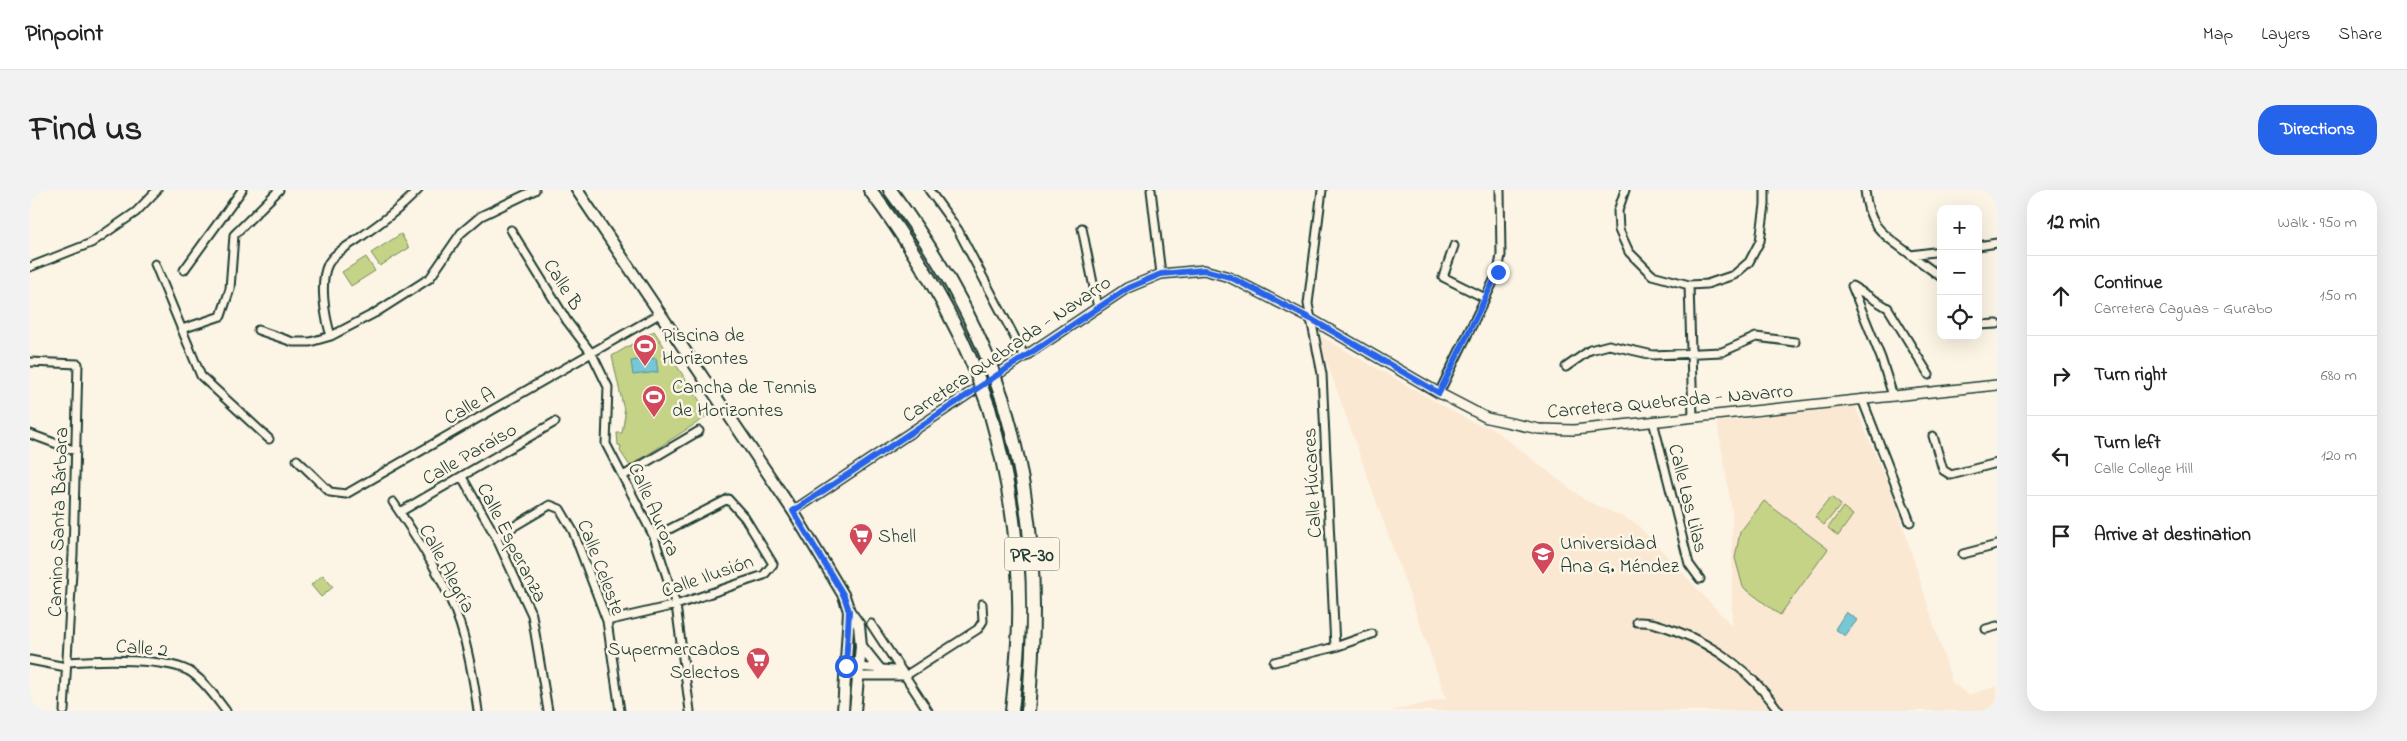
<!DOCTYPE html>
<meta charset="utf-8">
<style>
:root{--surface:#fff;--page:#f2f2f2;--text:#222;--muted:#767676;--line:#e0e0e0;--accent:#2563eb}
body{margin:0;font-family:"Indie Flower",sans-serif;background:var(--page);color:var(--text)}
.controls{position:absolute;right:15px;top:15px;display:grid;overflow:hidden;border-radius:10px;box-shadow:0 5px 20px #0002}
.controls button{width:45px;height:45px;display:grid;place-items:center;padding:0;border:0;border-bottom:1px solid var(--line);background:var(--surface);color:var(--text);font:25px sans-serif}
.stop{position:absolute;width:15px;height:15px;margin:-11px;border:4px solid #2563eb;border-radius:50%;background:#fff}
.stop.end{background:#2563eb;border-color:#fff;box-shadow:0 1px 5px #0008}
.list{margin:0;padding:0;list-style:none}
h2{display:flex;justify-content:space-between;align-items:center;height:65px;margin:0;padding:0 20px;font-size:21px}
h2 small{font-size:16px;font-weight:400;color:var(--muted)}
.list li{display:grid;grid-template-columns:32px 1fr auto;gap:15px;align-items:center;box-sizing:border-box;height:80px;padding:0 20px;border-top:1px solid var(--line)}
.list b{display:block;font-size:19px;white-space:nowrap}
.list p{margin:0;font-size:16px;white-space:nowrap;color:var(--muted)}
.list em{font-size:16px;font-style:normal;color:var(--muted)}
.icon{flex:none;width:28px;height:28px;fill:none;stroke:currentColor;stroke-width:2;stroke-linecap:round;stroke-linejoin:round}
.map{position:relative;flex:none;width:1967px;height:521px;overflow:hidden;border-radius:20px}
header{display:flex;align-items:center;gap:30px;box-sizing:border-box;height:70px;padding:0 25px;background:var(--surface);border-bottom:1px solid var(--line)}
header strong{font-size:24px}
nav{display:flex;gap:28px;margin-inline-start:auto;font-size:18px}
.intro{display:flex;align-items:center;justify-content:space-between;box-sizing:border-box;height:120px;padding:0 30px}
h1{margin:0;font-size:35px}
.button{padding:12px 22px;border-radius:20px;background:var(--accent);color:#fff;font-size:18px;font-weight:700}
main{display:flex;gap:30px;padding:0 30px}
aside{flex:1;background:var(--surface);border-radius:20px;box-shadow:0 5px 20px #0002}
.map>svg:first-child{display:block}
</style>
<header>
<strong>Pinpoint</strong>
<nav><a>Map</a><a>Layers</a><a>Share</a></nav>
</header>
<div class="intro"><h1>Find us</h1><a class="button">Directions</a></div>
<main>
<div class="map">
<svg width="1967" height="521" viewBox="0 0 1967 521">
<rect width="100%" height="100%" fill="#fcf5e5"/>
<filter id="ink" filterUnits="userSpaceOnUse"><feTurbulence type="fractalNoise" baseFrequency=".02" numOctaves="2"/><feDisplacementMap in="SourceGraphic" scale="10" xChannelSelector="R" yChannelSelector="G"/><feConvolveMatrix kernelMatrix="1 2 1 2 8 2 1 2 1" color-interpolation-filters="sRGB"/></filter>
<g filter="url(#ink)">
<path fill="#fbe8d3" d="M1290 146 1442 232 1462 238 1555 310 1606 333 1702 436V322L1687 232 1825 216 1864 307 1922 492 1938 505 1967 496V521H1362L1416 508 1296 170Z"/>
<path fill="#c5d387" stroke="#72885e" d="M371 44 379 58 350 76 341 63Z
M336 67 345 81 321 96 312 82Z
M624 141 679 225 600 276 590 261 591 256 588 255 587 243H592L595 225 582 166Z
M1801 307 1811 315 1794 335 1785 327Z
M1734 311 1798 359 1750 425 1713 397 1705 368 1710 342Z
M1813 317 1823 325 1808 346 1798 338Z
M293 385 303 397 291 407 281 395Z"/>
<path fill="#78c7d6" stroke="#549095" d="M626 168 628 182 603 185 601 171Z
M1816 422 1827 430 1815 446 1805 439Z"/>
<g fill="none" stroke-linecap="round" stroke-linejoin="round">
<g stroke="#1f3d34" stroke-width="11">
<path id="minor" d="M899 0 928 40 995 167
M1121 0 1131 84
M1292 0 1278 114 1292 184 1305 457
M1595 0 1588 21 1589 40 1599 62 1622 85 1659 95 1677 94 1704 85 1719 72 1730 51 1735 15V0
M1835 0C1838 37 1853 44 1881 65L1911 61
M1052 38 1068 118
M481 40 537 131 562 164 578 197 576 254 624 347 646 415 660 521
M1424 56 1413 87 1455 108
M1948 56 1967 53
M1881 65 1911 87
M125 74 171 186 239 249
M0 77 61 53 106 22 127 0
M154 80 212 0
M1659 95 1663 227
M1948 135 1967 134
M152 139 191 126 200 99 204 45 249 0
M228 140 263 152H280L301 146 345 123 400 88 431 43 451 26 505 0
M301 146C295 127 289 92 298 74 304 63 318 56 328 49 349 34 370 19 388 0
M0 172 48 174 43 364 34 521
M1536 177 1560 160 1579 155 1623 165 1692 162 1726 147 1765 152
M1409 203 1468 82 1471 65 1470 0
M1863 206 1851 168 1822 96 1858 118 1899 185
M1832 209 1880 332
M1623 231 1659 374 1670 389
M0 244 46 261
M1903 246 1913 280 1921 285 1967 273
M267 270 300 302 316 304 631 123
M593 286 669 241
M432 287 466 347 502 425 518 521
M363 312C388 349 416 392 430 434 439 462 444 492 448 521
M370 322 525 232
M466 347 520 315 530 319 543 341 577 431 590 521
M1933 364 1967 355
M577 431 646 415 734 385 743 374 715 328 698 309 624 347
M1607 432C1621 431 1632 436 1644 440 1689 457 1722 483 1749 521
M841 434 898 521
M1956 439 1967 436
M0 470 36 477
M37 472C66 470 140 467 162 483 176 493 186 508 196 521
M1244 472 1305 457 1342 444
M815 486H875L864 480 816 476
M875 486 948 439 953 431 952 414"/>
</g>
<g stroke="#1f3d34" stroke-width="12">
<path id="tertiary" d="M763 321 1097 98 1131 84 1174 80 1199 87 1281 129 1409 203 1457 228 1509 239 1544 240 1967 195"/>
</g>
<g stroke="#1f3d34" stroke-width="14">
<path id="secondary" d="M547 0 763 321 814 406 819 421 829 435 831 456 825 521
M831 456 850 480
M813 521 819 421"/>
</g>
<g stroke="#1f3d34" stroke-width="16">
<path id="motorway" d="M840 0C882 56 917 113 944 177
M860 0C899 53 933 108 958 169
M973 210C1005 318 1008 410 998 521
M959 218C979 288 991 360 989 433 988 463 985 492 982 521"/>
</g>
<use href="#minor" stroke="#fcf5e5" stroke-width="7"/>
<use href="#tertiary" stroke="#fcf5e5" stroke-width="9"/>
<use href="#secondary" stroke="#fcf5e5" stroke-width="10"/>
<use href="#motorway" stroke="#fcf5e5" stroke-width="12"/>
<g stroke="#1f3d34" stroke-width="16" stroke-linecap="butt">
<path id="motorway-bridge" d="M958 169 973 210
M944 177 959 218"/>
</g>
<use href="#motorway-bridge" stroke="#fcf5e5" stroke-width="12"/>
</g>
</g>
<g fill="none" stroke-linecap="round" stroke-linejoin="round" filter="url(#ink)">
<path stroke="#2563eb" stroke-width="6" d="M816 476 819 421 814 406 763 321 1098 98 1131 84 1174 80 1200 87 1281 129 1409 203 1468 82"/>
</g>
<defs>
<g id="stadium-pin" transform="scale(1.25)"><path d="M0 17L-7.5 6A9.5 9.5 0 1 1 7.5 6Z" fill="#d1495b" stroke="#fcf5e5"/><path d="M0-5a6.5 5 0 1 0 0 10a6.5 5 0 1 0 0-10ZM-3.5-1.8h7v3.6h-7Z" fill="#fff"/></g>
<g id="supermarket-pin" transform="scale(1.25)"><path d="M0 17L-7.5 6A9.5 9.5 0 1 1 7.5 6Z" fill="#d1495b" stroke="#fcf5e5"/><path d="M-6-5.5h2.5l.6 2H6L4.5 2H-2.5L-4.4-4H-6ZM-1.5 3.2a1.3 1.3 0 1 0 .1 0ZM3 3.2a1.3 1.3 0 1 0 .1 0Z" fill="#fff"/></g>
<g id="university-pin" transform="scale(1.25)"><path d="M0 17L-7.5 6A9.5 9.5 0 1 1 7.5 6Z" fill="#d1495b" stroke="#fcf5e5"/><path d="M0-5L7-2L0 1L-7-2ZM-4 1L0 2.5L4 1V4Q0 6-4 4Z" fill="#fff"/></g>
</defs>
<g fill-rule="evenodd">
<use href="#stadium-pin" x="615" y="156"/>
<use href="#stadium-pin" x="624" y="207"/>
<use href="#supermarket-pin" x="831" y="345"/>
<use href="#university-pin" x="1513" y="364"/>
<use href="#supermarket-pin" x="728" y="469"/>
</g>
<g text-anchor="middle" stroke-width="5" stroke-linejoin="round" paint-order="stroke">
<rect fill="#fcf5e5" stroke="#617469" stroke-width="1" x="974.5" y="347.5" width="55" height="33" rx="4"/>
<g font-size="19" font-weight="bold" fill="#1f3d34">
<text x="1002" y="371">PR-30</text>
</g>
<g font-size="20" fill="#1f3d34" stroke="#fcf5e5">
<text transform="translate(534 94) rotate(58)" y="7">Calle B</text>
<text transform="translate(976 158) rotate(-34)" y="7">Carretera Quebrada - Navarro</text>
<text transform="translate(1640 210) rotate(-5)" y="7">Carretera Quebrada - Navarro</text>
<text transform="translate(439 215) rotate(-30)" y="7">Calle A</text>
<text transform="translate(439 263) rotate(-30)" y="7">Calle Paraíso</text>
<text transform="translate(1281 293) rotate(-93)" y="7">Calle Húcares</text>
<text transform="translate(1659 308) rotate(76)" y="7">Calle Las Lilas</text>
<text transform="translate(625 319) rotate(66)" y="7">Calle Aurora</text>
<text transform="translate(27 332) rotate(-88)" y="7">Camino Santa Bárbara</text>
<text transform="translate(483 352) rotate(63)" y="7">Calle Esperanza</text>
<text transform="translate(572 377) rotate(69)" y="7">Calle Celeste</text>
<text transform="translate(418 378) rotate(62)" y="7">Calle Alegría</text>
<text transform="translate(677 385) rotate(-19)" y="7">Calle Ilusión</text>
<text transform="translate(112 457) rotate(5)" y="7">Calle 2</text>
</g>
<g font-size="20" fill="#1f3d34" stroke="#fcf5e5" text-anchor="start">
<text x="632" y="151">Piscina de<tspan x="632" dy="23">Horizontes</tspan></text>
<text x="642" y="203">Cancha de Tennis<tspan x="642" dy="23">de Horizontes</tspan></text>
<text x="848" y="352">Shell</text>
<text x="1530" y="359">Universidad<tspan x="1530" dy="23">Ana G. Méndez</tspan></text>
<text x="710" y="465" text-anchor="end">Supermercados<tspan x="710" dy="23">Selectos</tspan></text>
</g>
</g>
</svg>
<div class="controls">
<button>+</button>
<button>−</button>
<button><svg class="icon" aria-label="locate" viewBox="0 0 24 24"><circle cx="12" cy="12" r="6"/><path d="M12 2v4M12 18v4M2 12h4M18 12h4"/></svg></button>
</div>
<div class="stop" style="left:816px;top:476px"></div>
<div class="stop end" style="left:1468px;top:82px"></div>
</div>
<aside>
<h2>12 min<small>Walk · 950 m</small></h2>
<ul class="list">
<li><svg class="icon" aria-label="ahead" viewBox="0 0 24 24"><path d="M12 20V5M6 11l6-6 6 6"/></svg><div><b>Continue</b><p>Carretera Caguas - Gurabo</p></div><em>150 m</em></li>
<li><svg class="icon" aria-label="right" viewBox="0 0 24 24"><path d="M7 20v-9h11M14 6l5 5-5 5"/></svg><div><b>Turn right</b></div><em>680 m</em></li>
<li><svg class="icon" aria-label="left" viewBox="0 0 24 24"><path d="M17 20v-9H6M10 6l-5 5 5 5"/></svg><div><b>Turn left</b><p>Calle College Hill</p></div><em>120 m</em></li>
<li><svg class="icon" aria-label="arrive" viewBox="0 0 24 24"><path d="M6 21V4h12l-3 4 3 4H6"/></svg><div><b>Arrive at destination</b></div></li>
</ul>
</aside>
</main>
